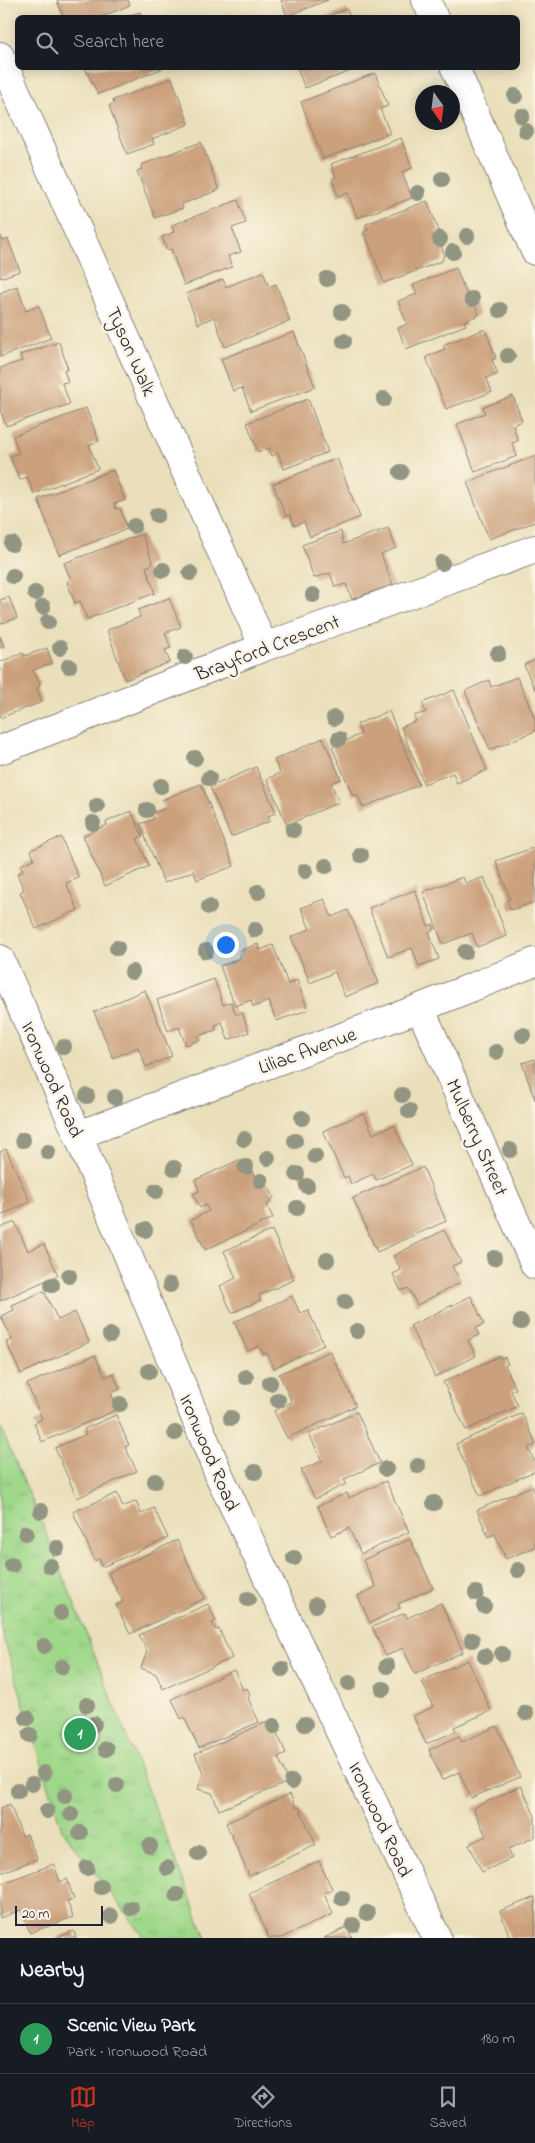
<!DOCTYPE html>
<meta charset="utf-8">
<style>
:root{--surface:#171b24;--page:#242831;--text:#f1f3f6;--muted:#9ea1a6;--line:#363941;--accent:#c8321e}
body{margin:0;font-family:"Indie Flower",sans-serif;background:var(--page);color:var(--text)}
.compass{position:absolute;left:415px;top:85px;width:45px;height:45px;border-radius:50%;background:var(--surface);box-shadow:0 2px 12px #0003;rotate:166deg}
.scale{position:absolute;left:15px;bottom:12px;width:88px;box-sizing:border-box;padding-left:5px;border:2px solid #22223b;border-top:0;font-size:14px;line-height:18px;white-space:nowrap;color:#22223b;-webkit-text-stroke:4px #fcf5e5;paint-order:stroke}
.you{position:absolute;left:225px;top:944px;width:18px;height:18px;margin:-12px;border:4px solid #fff;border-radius:50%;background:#1a73e8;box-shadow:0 0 0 8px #1a73e833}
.badge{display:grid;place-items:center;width:32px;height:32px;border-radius:50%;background:var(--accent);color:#fff;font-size:16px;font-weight:700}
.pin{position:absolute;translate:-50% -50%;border:2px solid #fff;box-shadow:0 1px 5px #0006}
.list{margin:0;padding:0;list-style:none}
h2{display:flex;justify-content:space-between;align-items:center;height:65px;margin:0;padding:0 20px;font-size:21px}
h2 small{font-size:16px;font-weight:400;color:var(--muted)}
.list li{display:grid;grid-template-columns:32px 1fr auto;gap:15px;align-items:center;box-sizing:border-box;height:70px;padding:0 20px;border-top:1px solid var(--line)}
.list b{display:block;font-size:19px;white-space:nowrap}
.list p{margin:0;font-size:16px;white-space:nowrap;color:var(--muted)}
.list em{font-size:16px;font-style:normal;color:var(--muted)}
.icon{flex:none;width:28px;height:28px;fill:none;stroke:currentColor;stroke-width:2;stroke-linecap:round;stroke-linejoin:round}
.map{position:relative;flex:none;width:535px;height:1938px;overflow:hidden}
.search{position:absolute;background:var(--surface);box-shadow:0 2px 12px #0003;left:15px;right:15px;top:15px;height:55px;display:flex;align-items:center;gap:12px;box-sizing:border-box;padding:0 18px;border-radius:8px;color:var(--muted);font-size:19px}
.sheet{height:135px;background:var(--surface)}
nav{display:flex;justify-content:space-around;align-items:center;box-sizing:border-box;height:70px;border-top:1px solid var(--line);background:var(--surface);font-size:14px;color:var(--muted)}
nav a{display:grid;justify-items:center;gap:2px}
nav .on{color:var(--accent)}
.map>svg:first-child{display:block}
</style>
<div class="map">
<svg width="535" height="1938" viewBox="0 0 535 1938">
<defs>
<pattern id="grass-tufts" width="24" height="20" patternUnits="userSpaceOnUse" patternTransform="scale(1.25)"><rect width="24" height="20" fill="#9fd88a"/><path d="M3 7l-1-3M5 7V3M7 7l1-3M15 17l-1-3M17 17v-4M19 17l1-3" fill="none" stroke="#89b978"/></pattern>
</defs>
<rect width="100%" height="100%" fill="#fcf5e5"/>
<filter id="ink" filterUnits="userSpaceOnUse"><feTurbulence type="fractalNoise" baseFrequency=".02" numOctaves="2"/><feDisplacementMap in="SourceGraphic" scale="10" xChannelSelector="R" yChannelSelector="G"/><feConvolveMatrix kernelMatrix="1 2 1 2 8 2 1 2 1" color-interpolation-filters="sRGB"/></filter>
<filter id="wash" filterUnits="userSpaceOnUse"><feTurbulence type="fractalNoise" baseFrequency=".0096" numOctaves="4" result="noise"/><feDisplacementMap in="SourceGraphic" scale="20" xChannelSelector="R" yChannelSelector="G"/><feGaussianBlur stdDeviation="1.12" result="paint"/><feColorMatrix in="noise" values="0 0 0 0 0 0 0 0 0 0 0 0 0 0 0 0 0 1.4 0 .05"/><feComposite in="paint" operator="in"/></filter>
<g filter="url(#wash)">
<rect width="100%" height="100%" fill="#eadfba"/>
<path fill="url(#grass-tufts)" stroke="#607d62" d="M0 1426 50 1542 206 1938H145L62 1830 0 1626Z"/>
<g id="blocks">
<path fill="#cba07c" d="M57 0H128L130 5 99 18H64Z
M281 0H328L287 16Z
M347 9 350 18H325V17Z
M140 12 142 18H125V17Z
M85 68H164L98 94Z
M297 68H359L305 88Z
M375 73 388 106 380 109 390 133 323 159 301 102Z
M172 78 189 124 152 139 154 144 127 154 109 106 114 103 113 100Z
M401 138 412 168 402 172 412 198 357 218 348 193 338 196 332 179 336 177 331 164Z
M201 142 219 190 182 204 183 208 155 218 137 171 142 169 141 165Z
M238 200 246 223 232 228 241 252 228 256 232 267 184 285 171 249 167 250 162 237 174 232 172 225Z
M427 201 439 231H436L444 254 442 261 384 283 364 231 368 230 366 224Z
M0 235 3 241 8 239 20 271 0 278Z
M456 268 469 301 473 299 479 315 464 321 466 325 406 349 398 328 407 324 398 301 417 294 413 285Z
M263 272 269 287 276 284 290 321 225 347 214 317 198 324 186 294 223 279 226 287Z
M17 286 26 311 39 306 51 338 0 357V293Z
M485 329 496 358 492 360 498 374 486 378 492 392 446 409 426 357 445 349 443 345Z
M294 332 315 387 251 411 242 388 233 391 221 359Z
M59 342 68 369 64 370 68 382 62 383 70 404 6 426 0 410V368L22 361 20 355Z
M513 396 522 421 513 425 518 441 512 443 517 456 475 472 457 424 485 413 483 407Z
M308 399 328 452 284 469 278 453 272 456 269 448 258 452 247 423Z
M86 408 99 441 89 445 98 469 34 494 27 477 20 480 10 456 19 453 13 436Z
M535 456V522L489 539 467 482Z
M337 458 360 517 310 537 304 522 294 526 290 514 286 516 273 484Z
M113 470 125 500 114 504 116 509 120 508 127 529 59 555 38 499Z
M388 528 396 548 381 554 393 585 352 599 346 584 335 587 330 573 314 578 302 545 341 531 343 544Z
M142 534 153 564 146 567 155 593 87 619 80 601 75 603 67 582 71 580 64 563Z
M9 597 17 618 0 624V600Z
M169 598 181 627 165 633 171 648 165 650 170 662 125 680 107 630 140 617 138 610Z
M0 636 4 647 0 648Z
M47 648 52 663 33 670 40 683 37 689 42 702 0 718V662L23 653 24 656Z
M535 660V690L524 665Z
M517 677 535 719V731L490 750 465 691 489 680 491 687Z
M454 690 487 770 457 783 453 773 424 784 401 727 416 721 414 716 426 712 422 703Z
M389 711 419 785 363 807 357 794 353 796 332 747 361 734 357 724Z
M323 738 341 779 331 783 339 802 287 825 267 779 280 773 274 760Z
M256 767 276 813 268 816 270 821 231 837 210 787Z
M201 784 234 866 197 880 193 871 164 883 140 824 154 819 152 814 165 808 162 800Z
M131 811 143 836 137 839 149 866 105 886 83 836 107 825 106 822Z
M61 837 79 878 66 883 78 910 36 929 20 892 24 890 17 874 23 871 21 865 34 859 31 850Z
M535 847V902L511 910 507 900 510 899 496 861Z
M463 877 466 884 484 877 507 936 477 947 472 933 443 944 423 892Z
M415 890 428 926 433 924 435 929 429 932 439 959 419 966 412 948 388 957 369 908Z
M324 899 332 917 348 910 379 983 345 997 335 972 310 983 291 937 310 929 301 908Z
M258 944 260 950 273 945 288 984 297 980 308 1010 276 1021 269 1001 253 1007 251 1000 235 1006 220 966 241 958 239 951Z
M214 979 223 1005 231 1002 236 1015 242 1012 249 1032 228 1040 222 1022 215 1025 216 1030 198 1036 200 1040 186 1045 179 1027 168 1031 157 1000Z
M145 990 172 1056 146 1067 138 1047 113 1058 94 1012Z
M535 1059V1100L522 1063Z
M364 1113 373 1134 394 1125 412 1165 376 1180 373 1174 351 1184 348 1176 344 1178 323 1131Z
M6 1149 30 1202 0 1216V1152Z
M241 1159 248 1173 252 1171 258 1185 268 1186 274 1197 267 1205 273 1218 205 1250 191 1220 209 1211 206 1205 200 1208 193 1194 199 1191 195 1180Z
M423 1167 446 1221 377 1252 353 1198Z
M15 1222 28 1251 44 1244 58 1275 0 1301V1228Z
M272 1230 294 1280 259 1295 261 1300 232 1313 220 1286 236 1278 224 1251Z
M444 1230 461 1262 452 1266 461 1282 417 1305 408 1288 401 1291 393 1274 401 1270 393 1256Z
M44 1291 58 1320 75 1312 89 1342 21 1374 6 1342 12 1340 1 1316 14 1310 12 1305Z
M292 1296 300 1313 308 1310 324 1345 274 1368 267 1353 263 1354 259 1346 248 1351 234 1322Z
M471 1296 484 1324 476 1328 479 1335 468 1340 476 1356 435 1377 410 1326Z
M330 1351 356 1406 287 1438 274 1411 292 1402 279 1374Z
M95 1355 105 1377 113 1373 120 1389 111 1393 118 1409 42 1442 34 1423 42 1419 27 1384Z
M500 1356 501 1359 505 1357 508 1364 505 1365 516 1389 511 1391 518 1406 466 1430 443 1382Z
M357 1412 380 1463 344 1479 346 1484 315 1499 301 1470 322 1461 309 1434Z
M522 1413 535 1441V1445L528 1448 535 1462V1471L480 1496 456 1444Z
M116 1415 129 1445 125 1447 137 1471 77 1498 55 1448 86 1434 84 1429Z
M386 1481 409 1532 361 1554 349 1528 331 1536 318 1506 347 1493 349 1498Z
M532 1486 535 1494V1547L506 1559 495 1534 488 1537 477 1510Z
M117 1493 123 1507 136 1501 141 1514 154 1508 168 1538 102 1567 99 1559 95 1561 73 1512Z
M410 1539 433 1588 398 1604 400 1608 370 1623 358 1596 376 1587 363 1560Z
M177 1540 205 1598 130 1634 116 1605 123 1602 108 1573Z
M441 1603 463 1652 415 1674 403 1648 386 1656 372 1627 405 1613 407 1618Z
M208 1604 216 1621 212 1623 216 1630 219 1629 232 1658 163 1689 156 1674 141 1668 147 1651 139 1635Z
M468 1660 491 1711 454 1727 456 1731 426 1744 413 1716 433 1707 422 1681Z
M234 1670 243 1690 247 1688 250 1694 248 1698 259 1722 199 1748 184 1717 181 1719 172 1699Z
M271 1720 286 1753 278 1757 289 1782 219 1810 212 1793 198 1789 203 1772 195 1754Z
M497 1726 520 1777 471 1798 459 1772 442 1780 429 1750 459 1736 462 1742Z
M521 1786 535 1816V1837L508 1849 512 1858 482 1872 469 1844 486 1836 473 1808Z
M290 1794 296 1808 299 1807 316 1845 249 1876 226 1823Z
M10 1804 22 1836 27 1834 37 1859 0 1873V1808Z
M319 1861 332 1889 324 1893 333 1914 281 1938H269L249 1893Z
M54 1864 60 1882 67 1879 74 1899 67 1901 73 1917 30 1933 21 1910 0 1918V1884Z
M535 1897V1938H510L500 1911Z
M347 1927 352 1938H324Z
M74 1931 76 1938H55Z"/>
</g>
</g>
<g filter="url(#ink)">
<use href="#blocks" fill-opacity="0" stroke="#86807a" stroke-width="1"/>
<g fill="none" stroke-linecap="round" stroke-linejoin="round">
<g stroke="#86807a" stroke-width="30">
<path id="minor" d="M426 0 434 18
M0 56 264 647
M455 68 535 251
M0 750 264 647 535 549
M0 959 78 1135 220 1477 437 1938
M420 1008 535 1265
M78 1135 420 1008 535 962"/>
</g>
<use href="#minor" stroke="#fff" stroke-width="28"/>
</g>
<g fill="#919581">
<circle cx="515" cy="96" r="8"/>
<circle cx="522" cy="116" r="8"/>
<circle cx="526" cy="131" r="8"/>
<circle cx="442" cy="179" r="8"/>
<circle cx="418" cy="193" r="8"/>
<circle cx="467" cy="236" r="8"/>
<circle cx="440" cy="239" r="8"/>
<circle cx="453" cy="252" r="8"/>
<circle cx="327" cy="279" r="8"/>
<circle cx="472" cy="299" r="8"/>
<circle cx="500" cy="310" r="8"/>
<circle cx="342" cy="312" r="8"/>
<circle cx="344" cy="341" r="8"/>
<circle cx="508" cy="356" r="8"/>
<circle cx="384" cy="399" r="8"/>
<circle cx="401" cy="472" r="8"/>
<circle cx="157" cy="515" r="8"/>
<circle cx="134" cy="526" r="8"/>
<circle cx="12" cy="544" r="8"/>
<circle cx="442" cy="563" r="8"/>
<circle cx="163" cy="570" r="8"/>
<circle cx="190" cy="573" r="8"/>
<circle cx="13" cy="576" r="8"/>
<circle cx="35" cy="593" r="8"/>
<circle cx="313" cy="595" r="8"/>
<circle cx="43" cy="607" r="8"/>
<circle cx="48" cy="622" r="8"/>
<circle cx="60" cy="648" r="8"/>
<circle cx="498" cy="654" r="8"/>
<circle cx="185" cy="657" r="8"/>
<circle cx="69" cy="666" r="8"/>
<circle cx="334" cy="718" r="8"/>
<circle cx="339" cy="739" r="8"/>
<circle cx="195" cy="758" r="8"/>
<circle cx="209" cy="778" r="8"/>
<circle cx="161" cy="786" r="8"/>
<circle cx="97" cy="806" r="8"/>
<circle cx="147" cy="810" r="8"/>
<circle cx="93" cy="823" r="8"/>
<circle cx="293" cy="830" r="8"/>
<circle cx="361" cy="855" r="8"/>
<circle cx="326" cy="866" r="8"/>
<circle cx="305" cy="871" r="8"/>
<circle cx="258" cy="892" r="8"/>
<circle cx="209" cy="907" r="8"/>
<circle cx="255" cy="930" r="8"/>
<circle cx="117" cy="948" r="8"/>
<circle cx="206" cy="951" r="8"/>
<circle cx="465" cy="952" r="8"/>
<circle cx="132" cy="972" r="8"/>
<circle cx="523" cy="1035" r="8"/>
<circle cx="64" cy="1047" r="8"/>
<circle cx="496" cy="1052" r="8"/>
<circle cx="402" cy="1095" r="8"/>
<circle cx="87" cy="1096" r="8"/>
<circle cx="115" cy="1097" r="8"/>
<circle cx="409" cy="1111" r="8"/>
<circle cx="302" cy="1118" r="8"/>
<circle cx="244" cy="1139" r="8"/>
<circle cx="23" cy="1140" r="8"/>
<circle cx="295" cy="1141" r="8"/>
<circle cx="510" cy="1150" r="8"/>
<circle cx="48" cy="1152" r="8"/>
<circle cx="315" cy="1156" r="8"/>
<circle cx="268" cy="1158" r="8"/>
<circle cx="246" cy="1167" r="8"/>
<circle cx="174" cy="1168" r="8"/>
<circle cx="297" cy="1174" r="8"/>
<circle cx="261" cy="1181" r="8"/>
<circle cx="307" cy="1186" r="8"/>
<circle cx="156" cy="1191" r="8"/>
<circle cx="297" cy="1208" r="8"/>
<circle cx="145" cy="1230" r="8"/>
<circle cx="494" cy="1258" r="8"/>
<circle cx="327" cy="1260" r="8"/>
<circle cx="69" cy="1276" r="8"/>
<circle cx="52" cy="1285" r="8"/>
<circle cx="170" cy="1285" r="8"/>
<circle cx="345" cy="1302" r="8"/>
<circle cx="521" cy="1322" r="8"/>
<circle cx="357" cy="1331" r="8"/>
<circle cx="110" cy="1335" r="8"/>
<circle cx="149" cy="1371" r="8"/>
<circle cx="246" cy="1377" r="8"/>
<circle cx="270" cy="1383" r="8"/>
<circle cx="278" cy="1400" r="8"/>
<circle cx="120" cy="1404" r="8"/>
<circle cx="231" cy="1418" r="8"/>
<circle cx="175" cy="1433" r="8"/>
<circle cx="418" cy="1466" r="8"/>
<circle cx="386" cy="1469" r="8"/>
<circle cx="255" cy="1472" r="8"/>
<circle cx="155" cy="1481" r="8"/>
<circle cx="434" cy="1503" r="8"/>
<circle cx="41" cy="1511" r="8"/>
<circle cx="26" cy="1533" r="8"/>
<circle cx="57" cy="1548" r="8"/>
<circle cx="294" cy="1558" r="8"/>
<circle cx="12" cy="1565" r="8"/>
<circle cx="50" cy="1566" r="8"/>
<circle cx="518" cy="1570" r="8"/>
<circle cx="476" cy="1593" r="8"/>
<circle cx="248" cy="1599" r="8"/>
<circle cx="316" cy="1605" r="8"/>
<circle cx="484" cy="1606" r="8"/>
<circle cx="61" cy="1613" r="8"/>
<circle cx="472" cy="1640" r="8"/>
<circle cx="44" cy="1646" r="8"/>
<circle cx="502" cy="1654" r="8"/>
<circle cx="485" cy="1656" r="8"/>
<circle cx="387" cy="1666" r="8"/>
<circle cx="62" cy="1667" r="8"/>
<circle cx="282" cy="1669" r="8"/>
<circle cx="349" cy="1683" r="8"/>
<circle cx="383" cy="1689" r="8"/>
<circle cx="87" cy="1705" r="8"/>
<circle cx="526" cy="1713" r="8"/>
<circle cx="27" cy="1718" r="8"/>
<circle cx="94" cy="1724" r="8"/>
<circle cx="305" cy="1724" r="8"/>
<circle cx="274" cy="1726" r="8"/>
<circle cx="30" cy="1735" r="8"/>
<circle cx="106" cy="1749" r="8"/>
<circle cx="44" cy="1773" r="8"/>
<circle cx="292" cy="1782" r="8"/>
<circle cx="32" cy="1784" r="8"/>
<circle cx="117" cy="1785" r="8"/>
<circle cx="18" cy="1791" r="8"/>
<circle cx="65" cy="1796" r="8"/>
<circle cx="47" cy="1811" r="8"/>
<circle cx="71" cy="1814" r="8"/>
<circle cx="80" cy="1833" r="8"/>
<circle cx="150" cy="1846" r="8"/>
<circle cx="198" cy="1853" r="8"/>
<circle cx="87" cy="1868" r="8"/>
<circle cx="167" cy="1868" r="8"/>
<circle cx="101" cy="1887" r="8"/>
<circle cx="177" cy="1895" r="8"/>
<circle cx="342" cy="1898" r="8"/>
<circle cx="131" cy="1908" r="8"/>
<circle cx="367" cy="1913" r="8"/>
<circle cx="111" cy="1916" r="8"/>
<circle cx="353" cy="1925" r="8"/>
</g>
</g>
<g text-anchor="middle" stroke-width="5" stroke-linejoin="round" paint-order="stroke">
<g font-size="20" fill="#22223b" stroke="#fcf5e5">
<text transform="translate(132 351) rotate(66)" y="7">Tyson Walk</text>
<text transform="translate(267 647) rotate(-21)" y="7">Brayford Crescent</text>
<text transform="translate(307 1050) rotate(-20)" y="7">Liliac Avenue</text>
<text transform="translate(53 1079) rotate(66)" y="7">Ironwood Road</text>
<text transform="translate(478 1137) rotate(66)" y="7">Mulberry Street</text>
<text transform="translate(210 1452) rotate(67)" y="7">Ironwood Road</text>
<text transform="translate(381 1819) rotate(65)" y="7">Ironwood Road</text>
</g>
</g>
</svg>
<svg class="compass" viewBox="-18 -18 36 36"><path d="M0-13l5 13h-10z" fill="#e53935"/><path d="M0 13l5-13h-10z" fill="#9ea1a6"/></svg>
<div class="scale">20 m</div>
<div class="you"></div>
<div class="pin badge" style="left:80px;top:1734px;background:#2e9e5b">1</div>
<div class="search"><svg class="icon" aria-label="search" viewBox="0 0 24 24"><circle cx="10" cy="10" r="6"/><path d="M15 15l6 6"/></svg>Search here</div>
</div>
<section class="sheet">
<h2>Nearby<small></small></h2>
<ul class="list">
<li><span class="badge" style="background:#2e9e5b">1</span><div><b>Scenic View Park</b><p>Park · Ironwood Road</p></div><em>180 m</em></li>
</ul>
</section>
<nav>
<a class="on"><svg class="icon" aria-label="map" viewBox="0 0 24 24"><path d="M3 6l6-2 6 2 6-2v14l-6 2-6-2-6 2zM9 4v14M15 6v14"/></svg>Map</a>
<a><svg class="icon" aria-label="directions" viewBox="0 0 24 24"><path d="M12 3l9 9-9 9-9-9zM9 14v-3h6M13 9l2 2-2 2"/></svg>Directions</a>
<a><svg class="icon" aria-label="saved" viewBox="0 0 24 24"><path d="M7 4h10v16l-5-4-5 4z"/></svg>Saved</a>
</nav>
